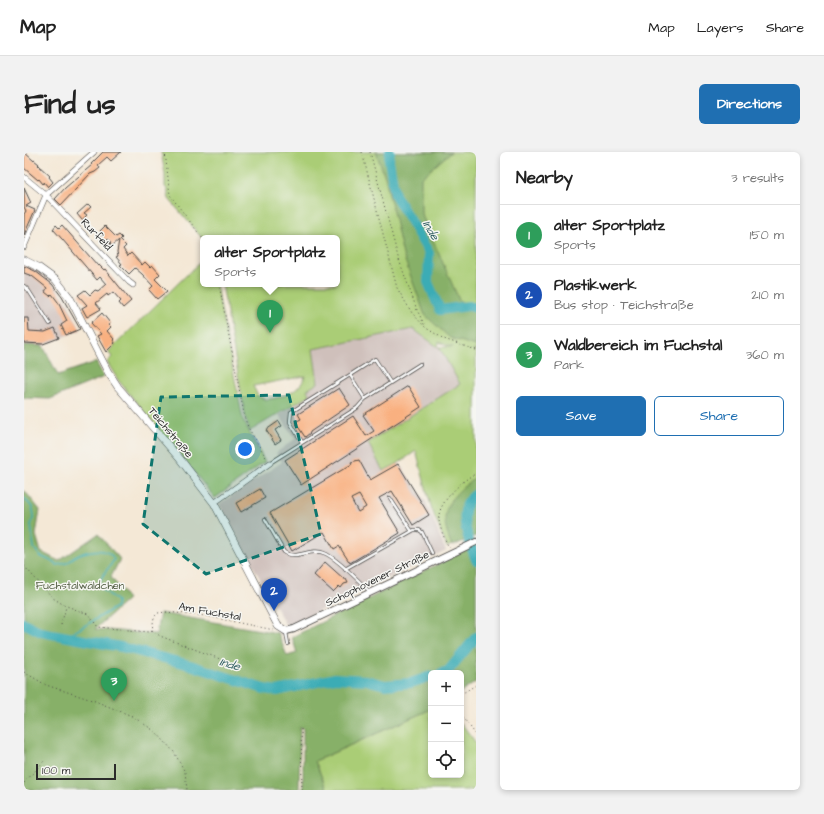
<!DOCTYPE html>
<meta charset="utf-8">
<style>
:root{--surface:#fff;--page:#f2f2f2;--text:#222;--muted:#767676;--line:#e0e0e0;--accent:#1f6fb2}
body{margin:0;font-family:"Architects Daughter",sans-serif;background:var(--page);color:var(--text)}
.controls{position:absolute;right:12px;bottom:12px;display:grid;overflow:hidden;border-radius:6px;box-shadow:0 2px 6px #0003}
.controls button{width:36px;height:36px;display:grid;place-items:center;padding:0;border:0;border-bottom:1px solid var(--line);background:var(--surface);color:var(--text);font:20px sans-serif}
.scale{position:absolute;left:12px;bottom:10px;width:80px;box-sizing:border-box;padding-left:4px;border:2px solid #2b2b2b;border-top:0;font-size:11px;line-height:14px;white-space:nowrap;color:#2b2b2b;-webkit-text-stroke:3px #f6f6f2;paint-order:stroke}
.you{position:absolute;left:221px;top:297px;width:14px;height:14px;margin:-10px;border:3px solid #fff;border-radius:50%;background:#1a73e8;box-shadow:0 0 0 6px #1a73e833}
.badge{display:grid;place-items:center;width:26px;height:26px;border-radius:50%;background:var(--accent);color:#fff;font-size:13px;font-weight:700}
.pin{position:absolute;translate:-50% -33px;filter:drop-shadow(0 1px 2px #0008)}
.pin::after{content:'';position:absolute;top:21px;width:14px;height:12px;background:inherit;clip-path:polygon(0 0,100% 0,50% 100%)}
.popup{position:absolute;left:176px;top:83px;width:140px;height:52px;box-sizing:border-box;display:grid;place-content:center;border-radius:6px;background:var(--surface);filter:drop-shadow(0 1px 3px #0005);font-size:13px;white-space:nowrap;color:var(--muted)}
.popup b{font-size:15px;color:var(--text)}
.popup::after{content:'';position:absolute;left:50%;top:100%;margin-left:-8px;border:8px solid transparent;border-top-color:var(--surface)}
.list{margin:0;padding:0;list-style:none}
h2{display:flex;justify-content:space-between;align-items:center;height:52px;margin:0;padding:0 16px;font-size:17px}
h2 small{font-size:13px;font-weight:400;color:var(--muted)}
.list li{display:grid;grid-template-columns:26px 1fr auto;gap:12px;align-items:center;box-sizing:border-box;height:60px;padding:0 16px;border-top:1px solid var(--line)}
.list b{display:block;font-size:15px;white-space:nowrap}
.list p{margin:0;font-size:13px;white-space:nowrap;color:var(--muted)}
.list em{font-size:13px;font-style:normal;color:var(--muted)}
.actions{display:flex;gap:8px;padding:12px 16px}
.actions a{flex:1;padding:9px 0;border:1px solid var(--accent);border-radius:6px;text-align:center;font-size:14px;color:var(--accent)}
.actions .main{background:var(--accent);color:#fff}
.icon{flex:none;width:22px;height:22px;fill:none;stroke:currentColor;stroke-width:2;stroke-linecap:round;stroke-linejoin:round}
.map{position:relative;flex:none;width:452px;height:638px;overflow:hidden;border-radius:6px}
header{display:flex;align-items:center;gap:24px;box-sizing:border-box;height:56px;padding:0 20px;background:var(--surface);border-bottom:1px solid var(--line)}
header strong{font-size:19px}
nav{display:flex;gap:22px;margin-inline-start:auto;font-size:14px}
.intro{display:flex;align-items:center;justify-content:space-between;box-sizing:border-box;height:96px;padding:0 24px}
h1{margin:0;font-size:28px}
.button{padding:10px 18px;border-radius:6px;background:var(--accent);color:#fff;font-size:14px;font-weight:700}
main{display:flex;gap:24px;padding:0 24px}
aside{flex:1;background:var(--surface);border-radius:6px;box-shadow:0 2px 6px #0003}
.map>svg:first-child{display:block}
</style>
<header>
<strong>Map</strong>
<nav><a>Map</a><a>Layers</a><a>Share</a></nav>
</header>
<div class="intro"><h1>Find us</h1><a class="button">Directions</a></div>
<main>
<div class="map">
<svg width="452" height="638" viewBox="0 0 452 638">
<rect width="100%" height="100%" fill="#f6f6f2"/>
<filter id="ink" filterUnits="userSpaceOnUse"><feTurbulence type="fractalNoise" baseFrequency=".025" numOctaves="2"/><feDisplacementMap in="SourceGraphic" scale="8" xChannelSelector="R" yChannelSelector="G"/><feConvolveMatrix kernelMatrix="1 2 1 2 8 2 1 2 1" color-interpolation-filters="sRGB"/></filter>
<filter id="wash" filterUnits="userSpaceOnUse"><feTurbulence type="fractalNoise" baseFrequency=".012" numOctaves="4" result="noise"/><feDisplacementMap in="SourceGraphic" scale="16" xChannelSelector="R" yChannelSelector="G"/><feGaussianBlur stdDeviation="0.9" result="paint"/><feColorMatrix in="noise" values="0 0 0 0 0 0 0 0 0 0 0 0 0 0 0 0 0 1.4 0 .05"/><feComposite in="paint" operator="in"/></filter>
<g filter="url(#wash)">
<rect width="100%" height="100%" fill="#f4e8d6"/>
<path fill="#cfc0bb" d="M0 112 12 118 29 131 42 148 57 178 19 194 0 193Z
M387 175 415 195 437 232 359 319 375 311 402 350 422 399 262 474 195 352 258 310 252 301 271 287 255 263 286 243 283 238 288 197Z"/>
<path fill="#aacd76" stroke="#6a7c50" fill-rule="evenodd" d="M137 0H452V199L449 198 452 200V383L423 395 408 358 392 299 373 312 359 319 344 291 436 232 415 195H429L424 194 415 190 414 195 389 177 289 197 294 231 283 238 286 243 226 279 222 268 198 132H313V86H179V87L145 47 143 37 141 35V22ZM281 224C276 241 258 245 242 248L234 244 229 234Z
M179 107V132H192L219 268 241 310 191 346 94 228 83 210 88 205 84 200Z
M407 557V623H437V571L452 591V638H303L291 609Z"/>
<path fill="#87b067" stroke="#596e49" d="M352 0H427L397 26V61L436 150 452 151V194L426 186 401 163 379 103 361 25Z
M0 193 19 194 34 223 72 210 80 225 26 247 0 246Z
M452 325V384L428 394C413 359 423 347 452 325Z
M0 338 16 358 12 383 17 400 35 409 74 382 96 407 87 425 104 447 71 477 132 482 136 461 254 481 263 504 273 501 268 485 452 393V530L437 540V521H407V557L291 609 303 638H279V576L276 575 275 638H0Z"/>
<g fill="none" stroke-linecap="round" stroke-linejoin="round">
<path stroke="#3bacb5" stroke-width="1.5" d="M0 346 8 355 10 363 7 373 10 396 16 404 29 410 33 413C36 412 40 412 43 411 46 410 48 407 50 405 61 399 83 393 90 407 86 417 76 422 75 434L93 449 92 455 42 485"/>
<path stroke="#3bacb5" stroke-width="10" d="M366 0 365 8 371 43 405 101 404 130 416 158 445 154 452 156
M452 342C430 356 445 389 452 408
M0 471 17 480 97 495 166 513 240 537 253 539 311 526 342 528 361 533 387 531 407 524
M417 521 424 519 452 485"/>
</g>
<g id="blocks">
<path fill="#f9b080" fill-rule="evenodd" d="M0 0 10 9V8L15 12 14 13 26 24 25 25 29 30 24 35 20 30 19 32 15 27 14 28 0 16Z
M79 0H97L87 9 83 5 74 13 76 16 71 20 66 22 37 53 31 47 41 36 68 13 67 12Z
M0 36 7 51 2 54 11 58 0 83V62L2 59 0 55Z
M64 52 67 55 60 61 63 63 58 68 53 62Z
M32 73 35 76 38 73 74 114 75 113 80 118 81 117 107 149 99 156 95 151 97 149 89 140 84 144 83 142 72 151 77 157 63 165 58 156 63 153 54 143 61 138 66 143 71 138 74 139 82 132 76 125 73 128 38 87 29 77Z
M81 74 92 85 95 83 98 86 96 88 102 94 99 97 104 104 107 101 118 113 121 110 126 115 128 113 136 122 131 127 143 139 133 147 125 138 129 134 118 122 111 116 105 122 96 113 98 112 92 105 94 104 93 100 95 88 88 94 85 92 87 91 84 87 81 90 76 85 79 82 76 79Z
M0 114 11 119 28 132 38 145 56 177 42 183 37 173 43 169 34 150 28 142 26 144 21 140 23 136 8 124 0 121Z
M78 161 86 171 85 173 87 175 83 179 90 187 89 188 91 191 82 200 73 184 77 182 67 171Z
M0 166H4L5 179 21 180 31 176 35 186 19 192 0 191Z
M384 234 397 255 277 333 261 308 329 264 342 284 350 279 339 263Z
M315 236 326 253 286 280V281L281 285 271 270 277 267 274 262Z
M255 269 258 274 251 278 257 288 251 292 242 278Z
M335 308 346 328 374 312 405 363 389 373 368 339 355 346 376 381 326 411 315 394 310 397 300 380 268 399 246 361 328 312 327 310ZM335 343 342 355 334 360 327 347Z
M236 337 241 346 217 360 212 351Z
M301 410 320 427H322L324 431 320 432 317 436 315 434 309 440 290 423Z"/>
</g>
</g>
<g filter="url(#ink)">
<use href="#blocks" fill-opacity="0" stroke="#494745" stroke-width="1"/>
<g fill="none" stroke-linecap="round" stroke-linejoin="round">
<g stroke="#494745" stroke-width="4">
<path id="service" d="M0 134 5 139 26 172
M341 247 326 223 351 207 366 230
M278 290 266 270 267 260 326 223
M246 311 333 256 341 247 396 212
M366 346 387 378
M241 367 260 400C272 409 287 395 300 401 313 406 335 429 346 440
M321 417 390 378H395L398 380 408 401
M262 480 264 492"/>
</g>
<g stroke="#494745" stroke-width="6">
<path id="minor" d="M0 25 22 43 105 130 109 133
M0 95 22 43 70 0
M190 351 246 311"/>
</g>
<g stroke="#494745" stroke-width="8">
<path id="tertiary" d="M262 479 270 477 452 390"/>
</g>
<g stroke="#494745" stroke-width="8">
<path id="secondary" d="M0 108 14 115 32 128 46 146 84 220 94 235 156 307 190 351 254 474 262 479"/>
</g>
<path stroke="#494745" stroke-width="1" stroke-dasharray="1 3" stroke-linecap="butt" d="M141 0 146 43 179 87
M338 0 373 136 388 161 402 176 420 187 452 198
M346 0 374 105 393 158 401 174
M195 132 221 267 225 277 243 307
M425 396C421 387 414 374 415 363 417 348 439 328 452 321
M0 414 29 446 40 453 64 462 74 475 125 480 128 478 130 465 134 461 142 460 182 464 250 478
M37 473 42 455
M128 478 136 484 196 507
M0 520 22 533 71 549 108 564 132 580 150 600 161 620 163 638
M437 542 452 533
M437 562 452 583
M277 577 278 638
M0 631 21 608"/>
<use href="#service" stroke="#fff" stroke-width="2.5"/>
<use href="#minor" stroke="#fff" stroke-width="5"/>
<use href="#tertiary" stroke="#fff" stroke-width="6"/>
<use href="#secondary" stroke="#fff" stroke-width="7"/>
</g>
</g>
<path fill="#0f766e" fill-opacity="0.2" stroke="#0f766e" stroke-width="3" stroke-dasharray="8 5" stroke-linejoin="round" d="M265 243 297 382 182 422 119 372 137 245Z"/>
<g text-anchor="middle" stroke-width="3" stroke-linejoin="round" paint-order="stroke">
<g font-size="11" fill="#2b2b2b" stroke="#f6f6f2">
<text transform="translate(73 82) rotate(46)" y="4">Rurfeld</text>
<text transform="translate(147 280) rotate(50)" y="4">Teichstraße</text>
<text transform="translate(353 426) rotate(-26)" y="4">Schophovener Straße</text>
<text transform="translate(186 459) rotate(10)" y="4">Am Fuchstal</text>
</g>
<g font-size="11" fill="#515c42" stroke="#f6f6f2">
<text x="56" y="437">Fuchstalwäldchen</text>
</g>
<g font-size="12" font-style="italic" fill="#315f62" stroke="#f6f6f2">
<text transform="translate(407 78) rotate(60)" y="4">Inde</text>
<text transform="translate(206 512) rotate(16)" y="4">Inde</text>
</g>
</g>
</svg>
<div class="controls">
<button>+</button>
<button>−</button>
<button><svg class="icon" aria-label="locate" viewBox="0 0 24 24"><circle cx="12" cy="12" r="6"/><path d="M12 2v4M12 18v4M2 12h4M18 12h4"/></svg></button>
</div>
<div class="scale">100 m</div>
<div class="you"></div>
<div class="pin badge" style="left:246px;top:181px;background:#2e9e5b">1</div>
<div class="popup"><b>alter Sportplatz</b>Sports</div>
<div class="pin badge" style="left:250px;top:459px;background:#1a4fb4">2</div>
<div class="pin badge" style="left:90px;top:549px;background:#2e9e5b">3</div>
</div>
<aside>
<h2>Nearby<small>3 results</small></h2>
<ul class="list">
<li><span class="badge" style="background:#2e9e5b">1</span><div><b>alter Sportplatz</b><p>Sports</p></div><em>150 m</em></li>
<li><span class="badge" style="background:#1a4fb4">2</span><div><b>Plastikwerk</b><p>Bus stop · Teichstraße</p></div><em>210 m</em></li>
<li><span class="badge" style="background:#2e9e5b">3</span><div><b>Waldbereich im Fuchstal</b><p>Park</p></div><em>360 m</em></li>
</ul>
<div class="actions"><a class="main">Save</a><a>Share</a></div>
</aside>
</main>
